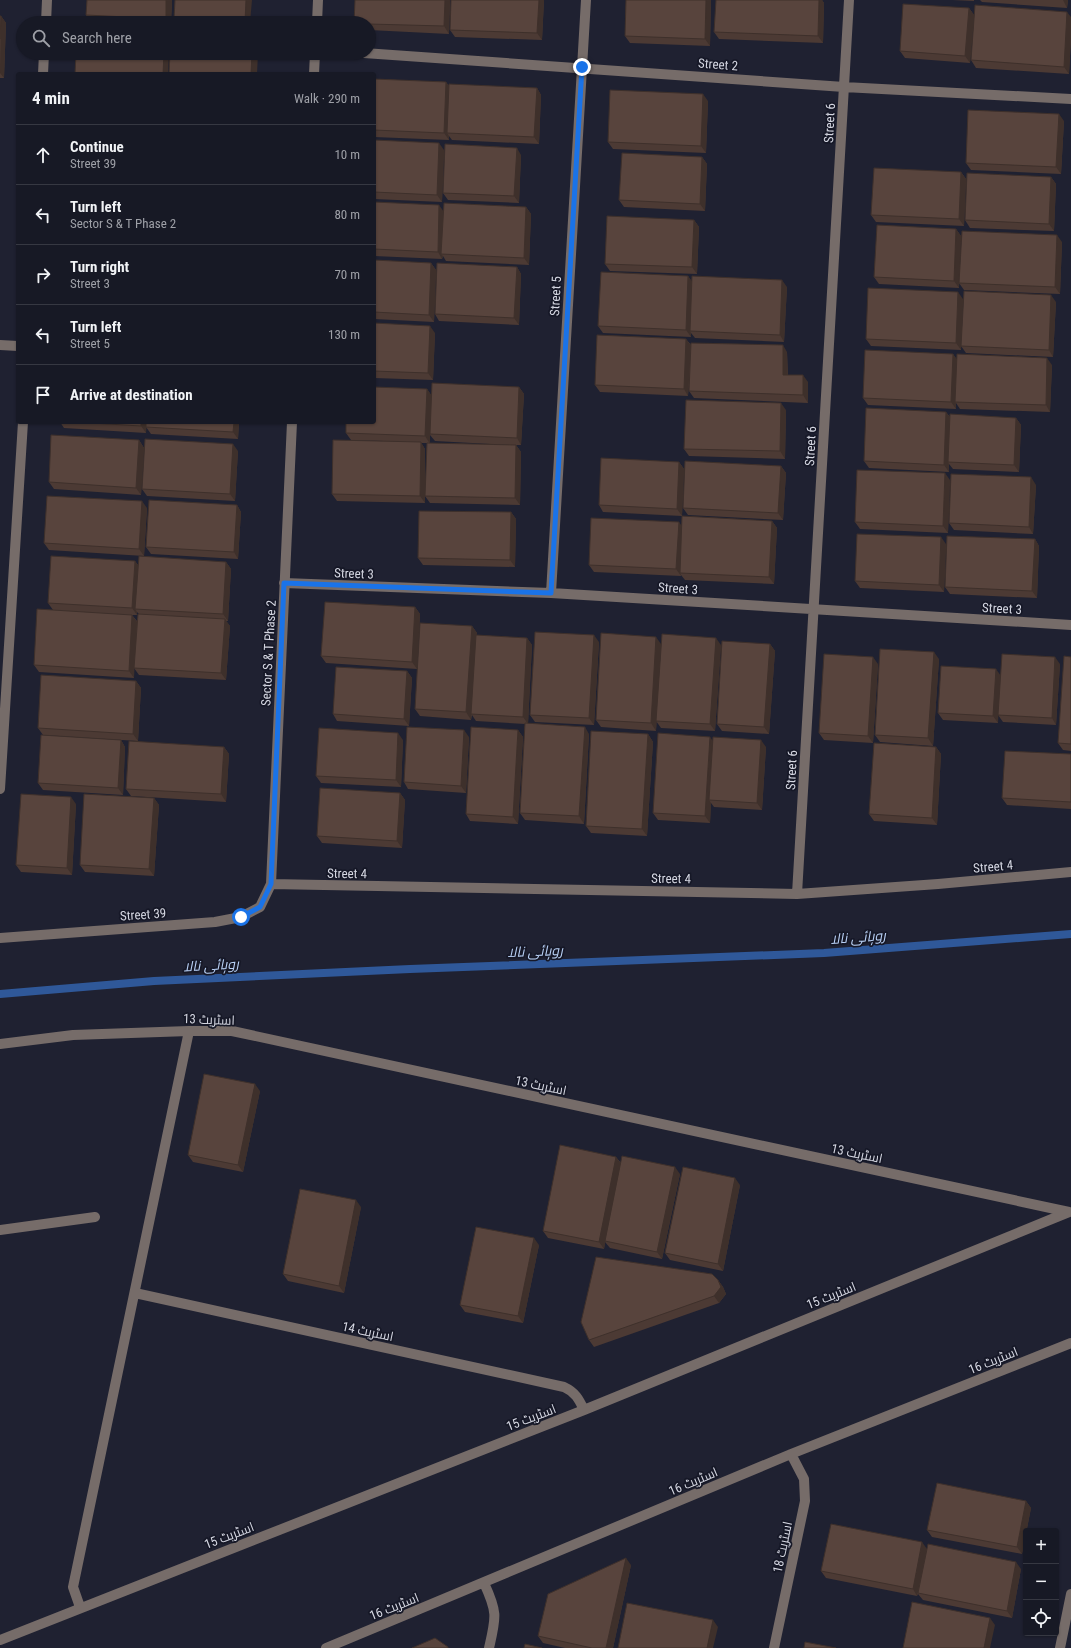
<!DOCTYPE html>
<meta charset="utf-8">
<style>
:root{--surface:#171925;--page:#242632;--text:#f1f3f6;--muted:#9ea0a7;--line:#363842}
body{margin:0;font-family:"Roboto Condensed",Cairo,sans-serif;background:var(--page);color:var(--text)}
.controls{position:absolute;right:12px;bottom:12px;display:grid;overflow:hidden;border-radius:4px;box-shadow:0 1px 3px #0004}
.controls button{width:36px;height:36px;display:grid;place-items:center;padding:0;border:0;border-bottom:1px solid var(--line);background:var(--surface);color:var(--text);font:20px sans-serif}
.stop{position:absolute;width:12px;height:12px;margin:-9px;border:3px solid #1a73e8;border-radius:50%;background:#fff}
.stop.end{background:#1a73e8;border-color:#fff;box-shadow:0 1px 4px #0008}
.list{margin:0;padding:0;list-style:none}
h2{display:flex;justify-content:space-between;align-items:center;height:52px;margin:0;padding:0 16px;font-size:17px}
h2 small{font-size:13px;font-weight:400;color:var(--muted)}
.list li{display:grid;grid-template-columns:26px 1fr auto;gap:12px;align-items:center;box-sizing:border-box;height:60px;padding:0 16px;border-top:1px solid var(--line)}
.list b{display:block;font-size:15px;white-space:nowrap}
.list p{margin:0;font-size:13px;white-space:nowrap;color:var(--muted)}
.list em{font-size:13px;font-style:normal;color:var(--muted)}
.icon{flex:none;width:22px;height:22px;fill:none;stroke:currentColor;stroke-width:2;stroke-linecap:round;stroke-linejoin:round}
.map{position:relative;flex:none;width:1071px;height:1648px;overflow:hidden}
.search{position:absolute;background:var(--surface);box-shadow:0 1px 3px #0004;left:16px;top:16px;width:360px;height:44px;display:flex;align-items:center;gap:10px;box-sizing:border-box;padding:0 14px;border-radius:22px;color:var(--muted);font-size:15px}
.panel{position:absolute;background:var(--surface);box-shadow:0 1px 3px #0004;left:16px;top:72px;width:360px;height:352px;border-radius:4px}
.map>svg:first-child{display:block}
</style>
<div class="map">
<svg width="1071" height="1648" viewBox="0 0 1071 1648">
<rect width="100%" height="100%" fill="#1f2131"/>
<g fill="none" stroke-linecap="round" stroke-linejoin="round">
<path stroke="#2f5899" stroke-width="8" d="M0 994 154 981 410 969 824 953 1071 934"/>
<path stroke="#766c69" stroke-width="10" d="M46 23 47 0
M317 23 318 0
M364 53 844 87 1071 99
M43 74 44 53
M314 74 315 53
M0 345 18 346
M284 583 551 593 1071 625
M551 593 586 0
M0 789 23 422
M271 884 797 894 938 884 1071 872
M797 894 849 0
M0 938 215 922 241 917 260 907 271 884 292 422
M0 1044 73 1035 189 1031H232L1069 1212
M0 1230 95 1217
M135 1293 564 1387C575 1392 579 1399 584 1410
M484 1583C498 1613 496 1617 489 1648
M80 1607 73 1587 189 1031
M0 1640 584 1410 1069 1212
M326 1648 791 1454 1071 1343
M774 1648 805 1501 804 1479 791 1454
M1060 1648 1071 1594"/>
</g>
<path fill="#4c3a34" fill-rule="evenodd" d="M87 0H172L171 23H91L86 15Z
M175 0 250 23H177L174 19Z
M450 0 449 34 369 30V23Z
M544 0 542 40 455 37 450 30Z
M626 0H711L710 46 630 43 625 36Z
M819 0H822L824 3 823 43 719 39 714 32Z
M952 0H974V1Z
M980 0H1068L1067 8 982 2Z
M969 8 974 15 970 63 905 58 900 51Z
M0 16H1L6 23 4 78H0Z
M1071 17V38L1069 74 976 68 971 60Z
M374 79 446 82 449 86 537 88 541 95 539 144 452 140 449 136V140L374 137Z
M708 101 706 153 613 149 608 142Z
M1064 121 1061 174 971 170 966 163Z
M374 140 444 150 442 202 374 199Z
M521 155 519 203 448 200 443 193Z
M702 157 707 164 705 211 624 207 619 200Z
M961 172 966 179 964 226 876 222 871 215Z
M1051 177 1056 184 1054 231 970 228 965 220Z
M374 202 443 211 526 207 531 214 529 265 446 261 443 256 442 259 374 256Z
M694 220 699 227 697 274 610 271 605 264Z
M956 229 961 236 959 288 879 284 874 277Z
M1062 242 1060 294 964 290 959 283Z
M374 260 431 263 436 270 434 322 374 319Z
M517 267 521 274 519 325 439 321 435 314Z
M688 276 692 282 787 287 784 342 695 338 691 333V337L603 333 598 326Z
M963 299 961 350 871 346 866 339Z
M1056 302 1053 357 966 353 961 346Z
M374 323 435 333 433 380 374 378Z
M686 339 691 345 787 352 788 375 808 382V403L694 398 689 391 690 373 688 396 600 392 595 385Z
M953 354 957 360 1052 365 1050 412 960 409 956 403V409L868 405 863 398Z
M519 387 524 394 521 445H516L521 452 520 505 430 503 425 496 427 443H421L425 449V503L337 501 332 494 383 441 351 440 346 433 427 389 431 395ZM430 435 435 441 509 445 430 443Z
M786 410 785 459 689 456 684 449Z
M946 412 950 417 1016 418 1021 425 1019 472 953 469 949 464V472L869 468 864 461Z
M60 422H239L238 439 151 434 146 427V433L64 428Z
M139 440 144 448 141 495 54 489 49 482Z
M238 451 235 501 147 496 142 489Z
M679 462 684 469 682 516 603 512 599 505Z
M781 466 786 473 783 520 688 515 683 508Z
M950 480 948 533 860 529 855 522Z
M1036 485 1033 534 954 530 949 523Z
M237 505 241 512 238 559 151 554 146 547Z
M147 508 144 556 49 550 44 543Z
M511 512 516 519 515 567 423 565 418 558Z
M772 521 777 528 774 584 685 580 681 575V576L594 572 589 565 682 527Z
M1035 539 1039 546 1037 598 950 594 945 587Z
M946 544 944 592 860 588 855 581Z
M135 561 138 565 226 562 231 569 228 621H226L230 626 226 680 139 675 134 668V678L39 672 34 665 53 610 48 603ZM137 612 139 614 137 621 132 615H137Z
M415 607 420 614 417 669 326 663 321 656Z
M472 626 477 633 476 635 527 638 532 645 528 724 589 734 584 824 525 820 520 813 525 724 476 721 472 715 471 720 420 716 415 709Z
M599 642 594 725 535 722 530 715Z
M661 644 656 731 601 727 596 720Z
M770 644 775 651 769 734 722 731 717 724Z
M721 645 715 731 661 728 656 721Z
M1071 657V751L1063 750 1058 743Z
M939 659 933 746 880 742 875 735Z
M878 664 873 743 824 740 819 733Z
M1060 664 1056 725 1003 722 998 715V723L943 720 938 713 1001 676Z
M407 671 412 678 409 726 337 721 333 714Z
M136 681 141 688 138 741 43 735 38 728Z
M518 730 523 737 518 824 470 821 466 814Z
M648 734 653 742 647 836 591 833 586 826Z
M469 737 466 793 408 789 404 782Z
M121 740 125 747 123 795 43 790 38 783Z
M403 740 401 787 321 783 316 776Z
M713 741 766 747 762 810 714 807 711 803 710 823 658 820 653 813Z
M224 747 229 754 226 802 131 796 126 789Z
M936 747 941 754 937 825 874 821 869 814Z
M1071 754V809L1007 805 1002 798Z
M400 793 405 800 402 848 322 843 317 836Z
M154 798 159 805 154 876 85 872 80 865Z
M76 804 72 875 21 872 16 865Z
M260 1091 243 1172 193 1162 188 1155Z
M616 1157 621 1163 680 1174 662 1259 610 1248 605 1242 604 1249 548 1238 543 1231Z
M740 1185 723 1271 670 1260 665 1253Z
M361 1207 344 1293 288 1281 283 1274Z
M539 1245 523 1323 465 1312 460 1305Z
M718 1280 723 1287 726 1294 719 1303 594 1347 589 1340Z
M1026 1501 1031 1508 1022 1554 932 1537 927 1530Z
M927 1549 1021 1569 1012 1618 923 1600 918 1594 917 1596 826 1578 821 1571Z
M631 1565 613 1648H565L543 1643 538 1636Z"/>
<path fill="#3e302b" d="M166 0H172L171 23H168L166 19Z
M246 0H252L250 23H246L245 22Z
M445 0H450L449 34 444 26Z
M539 0H544L542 40 537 33Z
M706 0H711L710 46 705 39Z
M819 0H822L824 3 823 43 818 36Z
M1063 0H1068L1067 8Z
M969 8 974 15 970 63 965 56Z
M1067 12 1071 17V38L1069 74 1064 67Z
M1 16 6 23 4 78 0 73Z
M164 53H169L168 74H163Z
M252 53H258L257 74H251Z
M446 82 451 89 447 133 449 136V140L444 133Z
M537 88 541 95 539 144 534 137Z
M703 94 708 101 706 153 701 146Z
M1059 114 1064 121 1061 174 1056 167Z
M439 143 444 150 442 202 437 195Z
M517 148 521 155 519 203 514 196Z
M702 157 707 164 705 211 700 204Z
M961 172 966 179 964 226 959 219Z
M1051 177 1056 184 1054 231 1049 224Z
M439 205 444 212 441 254 443 256 442 259 438 252Z
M526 207 531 214 529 265 524 258Z
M694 220 699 227 697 274 692 267Z
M956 229 961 236 959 288 954 281Z
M1057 235 1062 242 1060 294 1055 287Z
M431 263 436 270 434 322 429 315Z
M517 267 521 274 519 325 514 318Z
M688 276 693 283 690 331 691 333V337L686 330Z
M782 280 787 287 784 342 780 335Z
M958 292 963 299 961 350 956 343Z
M1051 295 1056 302 1053 357 1049 350Z
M430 326 435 333 433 380 428 373Z
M686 339 691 346 688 396 684 389Z
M783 345 787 352 788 382 783 375Z
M953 354 958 361 955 402 956 403V409L951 402Z
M1047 358 1052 365 1050 412 1046 405Z
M803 375 808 382V403L803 395Z
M519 387 524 394 521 445 517 438Z
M427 389 432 396 430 434V444L425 436Z
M781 403 786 410 785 459 780 451Z
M946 412 951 419 948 462 949 464V472L944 465Z
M1016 418 1021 425 1019 472 1014 465Z
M141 422H147L146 433 141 426Z
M234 422H239L238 439 233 432Z
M139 440 144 448 141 495 136 488Z
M421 442 425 449V503L420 496Z
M233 444 238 451 235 501 230 494Z
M516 445 521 452 520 505 515 498Z
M679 462 684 469 682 516 677 509Z
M781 466 786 473 783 520 778 513Z
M945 473 950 480 948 533 943 526Z
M1031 477 1036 485 1033 534 1029 527Z
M142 501 147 508 144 556 139 549Z
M237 505 241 512 238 559 234 552Z
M511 512 516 519 515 567 510 560Z
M772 521 777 528 774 584 769 577Z
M679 522 684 529 680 573 681 575V576L676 569Z
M941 537 946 544 944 592 939 585Z
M1035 539 1039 546 1037 598 1032 591Z
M135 561 140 568 135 609 137 612V615L132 608Z
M226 562 231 569 228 621 223 614Z
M415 607 420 614 417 669 412 662Z
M132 615 137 622 134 678 129 671Z
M225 619 230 626 226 680 221 673Z
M472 626 477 633 471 720 466 712Z
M594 635 599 642 594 725 589 718Z
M656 637 661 644 656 731 651 723Z
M527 638 532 645 528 724 523 717Z
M716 638 721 645 715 731 710 724Z
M770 644 775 651 769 734 764 727Z
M934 652 939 659 933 746 928 738Z
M873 657 878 664 873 743 868 736Z
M1055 657 1060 664 1056 725 1052 718Z
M996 669 1001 676 998 723 993 716Z
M407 671 412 678 409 726 404 719Z
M136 681 141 688 138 741 133 734Z
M585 727 589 734 584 824 579 816Z
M464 730 469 737 466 793 461 786Z
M518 730 523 737 518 824 513 817Z
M398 733 403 740 401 787 396 780Z
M648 734 653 742 647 836 642 829Z
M710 737 715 744 709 800 711 803 710 823 705 816Z
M121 740 125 747 123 795 118 788Z
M761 740 766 747 762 810 757 803Z
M224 747 229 754 226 802 221 794Z
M936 747 941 754 937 825 932 818Z
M400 793 405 800 402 848 397 841Z
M71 797 76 804 72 875 67 868Z
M154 798 159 805 154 876 149 869Z
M255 1084 260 1091 243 1172 238 1165Z
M616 1157 621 1164 604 1249 599 1242Z
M675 1167 680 1174 662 1259 657 1252Z
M735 1178 740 1185 723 1271 718 1264Z
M356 1200 361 1207 344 1293 339 1286Z
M534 1238 539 1245 523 1323 518 1316Z
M718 1280 723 1287 726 1294 719 1303 714 1296Z
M1026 1501 1031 1508 1022 1554 1017 1547Z
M922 1542 927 1549 917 1596 913 1589Z
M626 1558 631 1565 613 1648H606Z
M1016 1562 1021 1569 1012 1618 1007 1611Z
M990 1618 995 1625 990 1648H984Z
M713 1620 718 1627 713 1648H707Z"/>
<path fill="#58443d" stroke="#3e302b" d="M87 0H166V19L86 15Z
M175 0H246L245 22 174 19Z
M355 0H445L444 26 369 24V23H354Z
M451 0H539L537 33 450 30Z
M626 0H706L705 39 625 36Z
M716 0H819L818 36 714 32Z
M903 4 969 8 965 56 900 51Z
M975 5 1067 12 1064 67 971 60Z
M0 16H1L0 39Z
M76 53H164L163 74H75Z
M170 53H252L251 74H169Z
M374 79 446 82 444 133 374 130Z
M449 84 537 88 534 137 447 133Z
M610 90 703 94 701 146 608 142Z
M968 110 1059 114 1056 167 966 163Z
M374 140 439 143 437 195 374 192Z
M445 144 517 148 514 196 443 193Z
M622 153 702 157 700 204 619 200Z
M874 168 961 172 959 219 871 215Z
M967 173 1051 177 1049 224 965 220Z
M374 202 439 205 438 252 374 249Z
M444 203 526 207 524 258 441 254Z
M607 216 694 220 692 267 605 264Z
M877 225 956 229 954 281 874 277Z
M962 231 1057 235 1055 287 959 283Z
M374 260 431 263 429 315 374 312Z
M437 263 517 267 514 318 435 314Z
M601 272 688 276 686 330 598 326Z
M692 276 782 280 780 335 690 331Z
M868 288 958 292 956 343 866 339Z
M964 291 1051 295 1049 350 961 346Z
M374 323 430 326 428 373 374 371Z
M597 335 686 339 684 389 595 385Z
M691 343 783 345V375H803V395L689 391Z
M865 350 953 354 951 402 863 398Z
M957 354 1047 358 1046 405 955 402Z
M432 383 519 387 517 438 430 434Z
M374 387 427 389 425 436 346 433V422H374Z
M686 400 781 403 780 451 684 449Z
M866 408 946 412 944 465 864 461Z
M950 414 1016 418 1014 465 948 462Z
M75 422H141V426Z
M146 422H234L233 432 146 427Z
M51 435 139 440 136 488 49 482Z
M145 439 233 444 230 494 142 489Z
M333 440 421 442 420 496 332 494Z
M427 443 516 445 515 498 425 496Z
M601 458 679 462 677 509 599 505Z
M685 461 781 466 778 513 683 508Z
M857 470 945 473 943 526 855 522Z
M951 474 1031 477 1029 527 949 523Z
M47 496 142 501 139 549 44 543Z
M149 500 237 505 234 552 146 547Z
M419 511 511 512 510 560 418 558Z
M682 516 772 521 769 577 680 573Z
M591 518 679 522 676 569 589 565Z
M857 534 941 537 939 585 855 581Z
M947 536 1035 539 1032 591 945 587Z
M51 556 135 561 132 608 48 603Z
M139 556 226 562 223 614 135 609Z
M325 602 415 607 412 662 321 656Z
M37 609 132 615 129 671 34 665Z
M138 614 225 619 221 673 134 668Z
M420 623 472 626 466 712 415 709Z
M535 632 594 635 589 718 530 715Z
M601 633 656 637 651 723 596 720Z
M662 634 716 638 710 724 656 721Z
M476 635 527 638 523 717 471 714Z
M722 641 770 644 764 727 717 724Z
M880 649 934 652 928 738 875 735Z
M824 654 873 657 868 736 819 733Z
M1002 654 1055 657 1052 718 998 715Z
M1064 656 1071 657V744L1058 743Z
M941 666 996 669 993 716 938 713Z
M336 667 407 671 404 719 333 714Z
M41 675 136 681 133 734 38 728Z
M525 723 585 727 579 816 520 813Z
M407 727 464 730 461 786 404 782Z
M471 727 518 730 513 817 466 814Z
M319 728 398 733 396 780 316 776Z
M591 731 648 734 642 829 586 826Z
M658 733 710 737 705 816 653 813Z
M41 735 121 740 118 788 38 783Z
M713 737 761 740 757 803 709 800Z
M129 741 224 747 221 794 126 789Z
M874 743 936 747 932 818 869 814Z
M1005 751 1071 754V802L1002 798Z
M320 788 400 793 397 841 317 836Z
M21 794 71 797 67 868 16 865Z
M84 794 154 798 149 869 80 865Z
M204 1074 255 1084 238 1165 188 1155Z
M560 1145 616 1157 599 1242 543 1231Z
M622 1156 675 1167 657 1252 605 1241Z
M683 1167 735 1178 718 1264 665 1253Z
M300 1189 356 1200 339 1286 283 1274Z
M476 1227 534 1238 518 1316 460 1305Z
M596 1257 712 1274 718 1280 721 1287 714 1296 589 1340 581 1322Z
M937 1483 1026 1501 1017 1547 927 1530Z
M831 1524 922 1542 913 1589 821 1571Z
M928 1544 1016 1562 1007 1611 918 1593Z
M626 1558 606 1648H592L538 1636 548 1594Z
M912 1602 990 1618 984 1648H903Z
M627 1603 713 1620 707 1648H618Z
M435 1638 448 1647V1648H412Z
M805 1642 836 1648H804Z
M525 1644 542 1648H524Z"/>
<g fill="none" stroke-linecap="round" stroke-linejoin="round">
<path stroke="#1a73e8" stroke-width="5" d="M241 917 260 907 271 884 284 583 551 593 582 67"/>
</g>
<g text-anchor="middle" stroke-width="3.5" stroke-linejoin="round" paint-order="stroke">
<g font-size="13" fill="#d5d7e2" stroke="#161827">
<text transform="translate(718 64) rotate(4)" y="5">Street 2</text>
<text transform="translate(829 123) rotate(-87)" y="5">Street 6</text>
<text transform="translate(555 296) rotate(-87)" y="5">Street 5</text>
<text transform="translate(810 446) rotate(-87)" y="5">Street 6</text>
<text transform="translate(354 573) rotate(2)" y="5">Street 3</text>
<text transform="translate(678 588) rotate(4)" y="5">Street 3</text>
<text transform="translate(1002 608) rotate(3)" y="5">Street 3</text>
<text transform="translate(268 653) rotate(-87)" y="5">Sector S &amp; T Phase 2</text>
<text transform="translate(791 770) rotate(-87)" y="5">Street 6</text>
<text transform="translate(993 866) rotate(-5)" y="5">Street 4</text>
<text transform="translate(347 873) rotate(1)" y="5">Street 4</text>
<text transform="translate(671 878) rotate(1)" y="5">Street 4</text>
<text transform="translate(143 914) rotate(-4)" y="5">Street 39</text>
<text transform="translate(209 1019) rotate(2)" y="5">اسٹریٹ 13</text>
<text transform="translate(541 1085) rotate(12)" y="5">اسٹریٹ 13</text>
<text transform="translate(857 1153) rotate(12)" y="5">اسٹریٹ 13</text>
<text transform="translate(831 1295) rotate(-22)" y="5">اسٹریٹ 15</text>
<text transform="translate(368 1331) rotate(12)" y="5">اسٹریٹ 14</text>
<text transform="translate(993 1360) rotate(-22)" y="5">اسٹریٹ 16</text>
<text transform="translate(531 1417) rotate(-21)" y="5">اسٹریٹ 15</text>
<text transform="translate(693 1481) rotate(-23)" y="5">اسٹریٹ 16</text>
<text transform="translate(229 1535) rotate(-21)" y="5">اسٹریٹ 15</text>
<text transform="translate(782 1547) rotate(-78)" y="5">اسٹریٹ 18</text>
<text transform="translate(394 1606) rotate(-22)" y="5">اسٹریٹ 16</text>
</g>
<g font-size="14" font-style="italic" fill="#b9d1f6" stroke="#161827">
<text transform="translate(858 937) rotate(-4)" y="5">روہائی نالا</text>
<text transform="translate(535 951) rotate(-2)" y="5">روہائی نالا</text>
<text transform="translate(211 965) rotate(-3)" y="5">روہائی نالا</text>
</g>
</g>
</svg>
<div class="controls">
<button>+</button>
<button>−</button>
<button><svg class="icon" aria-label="locate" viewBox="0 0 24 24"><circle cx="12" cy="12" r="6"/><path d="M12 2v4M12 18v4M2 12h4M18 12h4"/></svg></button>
</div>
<div class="stop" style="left:241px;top:917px"></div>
<div class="stop end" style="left:582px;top:67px"></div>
<div class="search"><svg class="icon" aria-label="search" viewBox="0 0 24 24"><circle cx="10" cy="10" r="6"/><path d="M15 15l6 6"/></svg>Search here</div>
<section class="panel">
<h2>4 min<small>Walk · 290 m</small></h2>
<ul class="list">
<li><svg class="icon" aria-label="ahead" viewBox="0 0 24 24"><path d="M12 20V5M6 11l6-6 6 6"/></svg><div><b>Continue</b><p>Street 39</p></div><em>10 m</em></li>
<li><svg class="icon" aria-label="left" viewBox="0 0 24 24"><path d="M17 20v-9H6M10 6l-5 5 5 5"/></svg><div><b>Turn left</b><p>Sector S &amp; T Phase 2</p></div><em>80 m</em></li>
<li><svg class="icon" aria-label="right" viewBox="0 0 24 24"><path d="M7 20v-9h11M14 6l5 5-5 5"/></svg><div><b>Turn right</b><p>Street 3</p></div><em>70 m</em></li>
<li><svg class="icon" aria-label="left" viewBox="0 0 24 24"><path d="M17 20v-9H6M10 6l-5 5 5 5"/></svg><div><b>Turn left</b><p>Street 5</p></div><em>130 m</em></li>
<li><svg class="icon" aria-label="arrive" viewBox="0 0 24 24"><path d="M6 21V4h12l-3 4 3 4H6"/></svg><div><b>Arrive at destination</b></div></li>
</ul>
</section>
</div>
